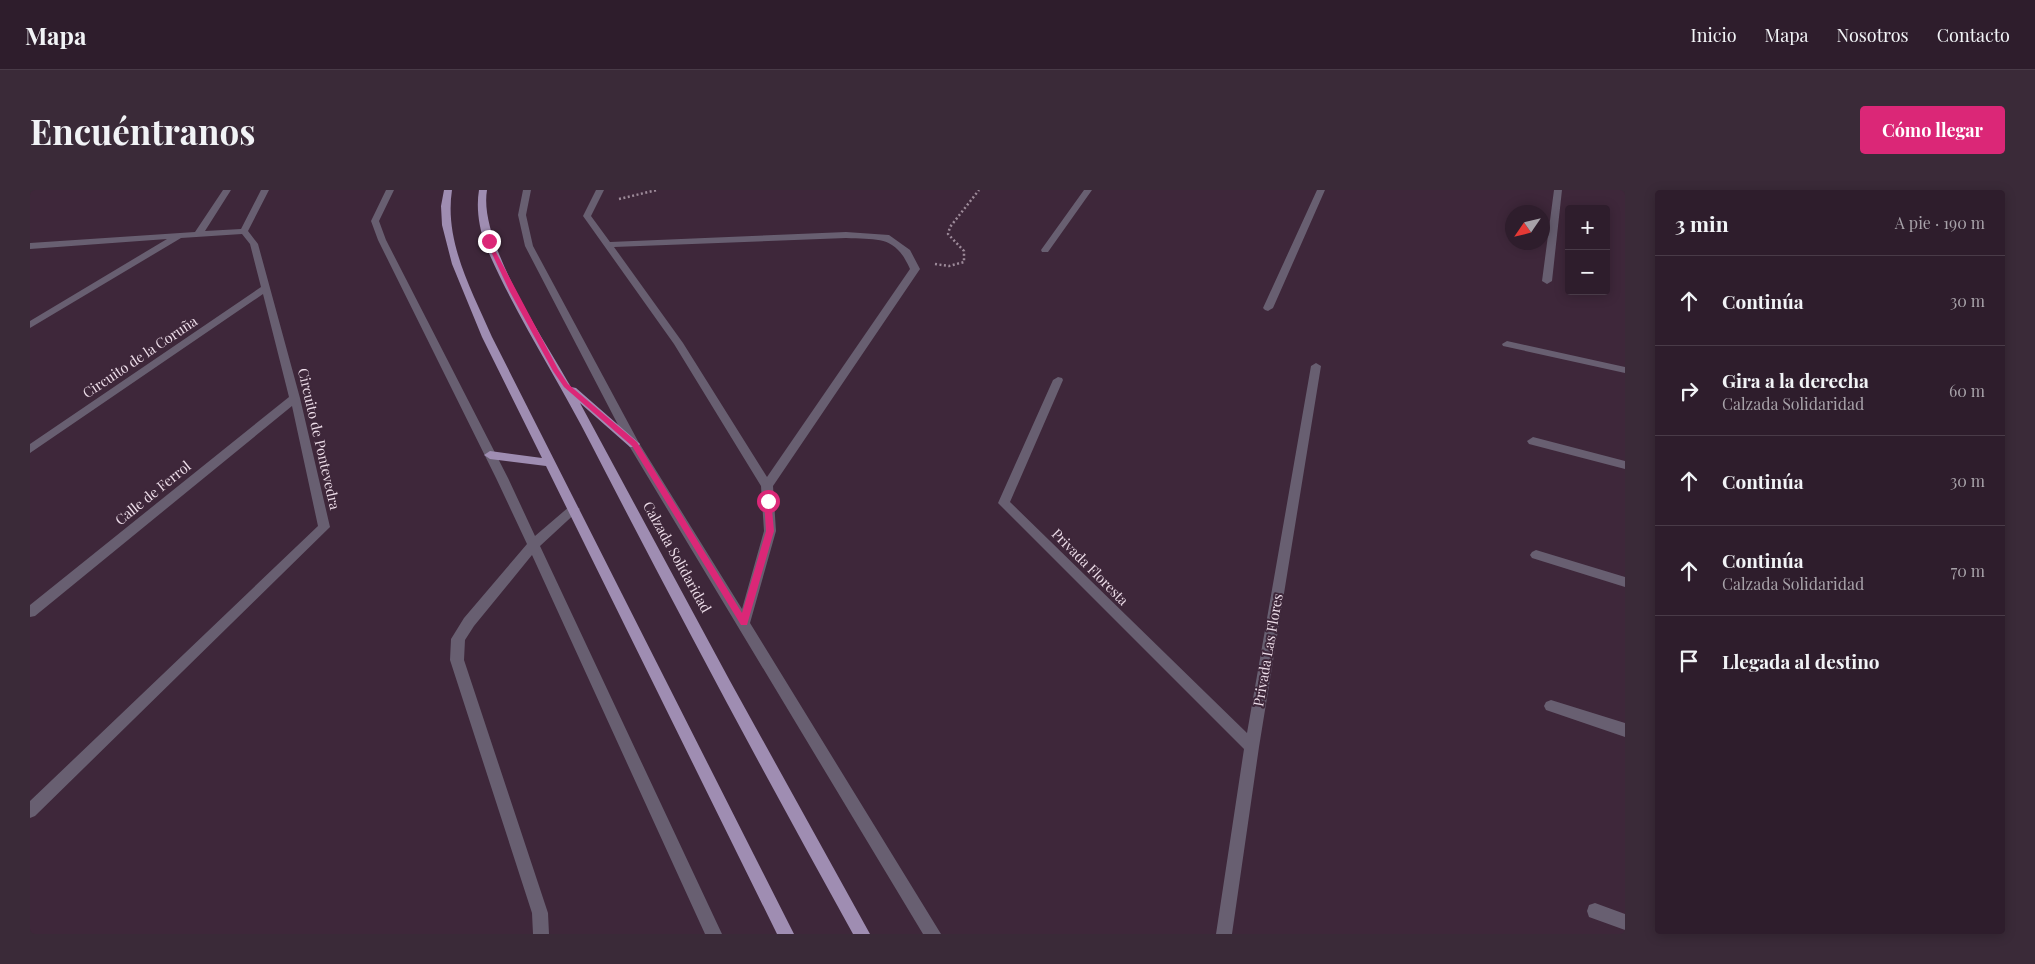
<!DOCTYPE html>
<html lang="es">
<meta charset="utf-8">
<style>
:root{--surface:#2e1d2c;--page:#3a2a38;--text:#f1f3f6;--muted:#a7a2a9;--line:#493b48;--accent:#db2777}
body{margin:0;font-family:"Playfair Display",serif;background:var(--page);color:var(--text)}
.controls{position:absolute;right:15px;top:15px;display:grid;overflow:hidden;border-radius:5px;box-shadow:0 2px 12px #0003}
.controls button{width:45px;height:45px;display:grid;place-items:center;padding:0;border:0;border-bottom:1px solid var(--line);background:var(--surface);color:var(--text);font:25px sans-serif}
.compass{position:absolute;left:1475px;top:15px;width:45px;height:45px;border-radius:50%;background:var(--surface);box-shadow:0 2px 12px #0003;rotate:235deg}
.stop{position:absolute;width:15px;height:15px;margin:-11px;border:4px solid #db2777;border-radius:50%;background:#fff}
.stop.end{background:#db2777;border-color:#fff;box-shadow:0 1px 5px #0008}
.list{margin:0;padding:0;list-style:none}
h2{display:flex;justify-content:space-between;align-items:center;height:65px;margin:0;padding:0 20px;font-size:21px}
h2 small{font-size:16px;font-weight:400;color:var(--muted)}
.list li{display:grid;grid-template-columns:32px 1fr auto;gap:15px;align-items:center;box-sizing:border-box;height:90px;padding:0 20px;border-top:1px solid var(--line)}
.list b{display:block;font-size:19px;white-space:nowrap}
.list p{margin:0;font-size:16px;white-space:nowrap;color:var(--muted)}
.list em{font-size:16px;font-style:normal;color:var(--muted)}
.icon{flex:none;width:28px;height:28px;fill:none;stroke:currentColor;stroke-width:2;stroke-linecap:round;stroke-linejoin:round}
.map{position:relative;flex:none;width:1595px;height:744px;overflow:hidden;border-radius:5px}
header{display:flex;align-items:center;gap:30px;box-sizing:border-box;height:70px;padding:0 25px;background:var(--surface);border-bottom:1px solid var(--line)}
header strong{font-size:24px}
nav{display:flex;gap:28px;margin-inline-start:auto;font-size:18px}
.intro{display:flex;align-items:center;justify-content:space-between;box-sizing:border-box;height:120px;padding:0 30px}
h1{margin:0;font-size:35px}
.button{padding:12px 22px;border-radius:5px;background:var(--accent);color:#fff;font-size:18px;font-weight:700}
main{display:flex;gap:30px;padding:0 30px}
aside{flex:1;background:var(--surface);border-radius:5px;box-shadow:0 2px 12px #0003}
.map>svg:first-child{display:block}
</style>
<header>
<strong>Mapa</strong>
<nav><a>Inicio</a><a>Mapa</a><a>Nosotros</a><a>Contacto</a></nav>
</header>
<div class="intro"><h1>Encuéntranos</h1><a class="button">Cómo llegar</a></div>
<main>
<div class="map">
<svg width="1595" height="744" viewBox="0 0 1595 744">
<rect width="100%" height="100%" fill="#3e273a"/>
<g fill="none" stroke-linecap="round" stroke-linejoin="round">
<path stroke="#9d8a99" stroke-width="2.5" stroke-dasharray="2 2.5" stroke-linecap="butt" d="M589 9 627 0
M905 74 919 76 934 72V61L918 44 920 37 949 0"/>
<path fill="#685f71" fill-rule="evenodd" d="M193 0H201L175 41 211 39 231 0H239L218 41 228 54 270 208 300 337 5 626 0 628V611L288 336 262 216 5 426 0 427V415L259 207 233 104 0 263V254L231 97 220 54 212 44 151 48 0 138V131L137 49 0 59V53L165 42Z
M356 0H364L349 31 356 50 478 288 505 346 540 316 544 315 550 319 510 356 692 744H675L502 365 444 436 435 450 434 470 518 723 519 744H503L502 723 420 470 421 449 434 428 497 354 466 288 348 50 341 31Z
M493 0H501L496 25 503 56 609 253 712 419 734 341 731 296 644 154 553 26 566 0H574L561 26 580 52 816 42 859 45 880 60 890 79 743 296 746 341 720 433 911 744H893L598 254 495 56 488 25ZM816 48C849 50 865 45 880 79L737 287 653 153 584 57Z
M1054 0H1062L1018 62H1012L1011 60Z
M1287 0H1295L1243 118 1238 121 1235 120 1233 118Z
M1524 0H1532L1522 91 1517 94 1512 91Z
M1477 151 1595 177V183L1473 156 1472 154Z
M1286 173 1291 176 1229 557 1202 744H1186L1214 559 968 313 1023 190 1028 187 1032 188 1033 190 980 312 1217 543 1281 176Z
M1503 247 1595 271V279L1499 254 1497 251Z
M1506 360 1595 387V397L1502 368 1500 365 1502 362Z
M1521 510 1595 533V547L1516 520 1514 516 1516 512Z
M1565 713 1595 724V740L1559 727 1557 721 1559 715Z"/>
<path fill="#9f8db2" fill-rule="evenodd" d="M414 0H422C414 52 442 101 462 147L764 744H747L516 276 460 269 454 265 460 261 512 268 452 147 422 74 412 35 411 16Z
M449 0H457C448 52 515 151 541 197L546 198 610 254 608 257H600L550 213 700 491 840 744H823C733 582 646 419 561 254 527 187 484 123 455 54 449 37 446 18 449 0Z"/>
</g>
<path fill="#db2777" d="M459 49 528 179 538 194 607 252 712 423 736 341 734 311 741 309 744 341 717 435H711L602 256 534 197 523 181 480 102 456 51Z"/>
<g text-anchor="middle" stroke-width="4" stroke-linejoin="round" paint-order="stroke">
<g font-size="14" fill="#eddde9" stroke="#3e273a">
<text transform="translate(110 167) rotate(-34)" y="5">Circuito de la Coruña</text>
<text transform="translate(289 249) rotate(77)" y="5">Circuito de Pontevedra</text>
<text transform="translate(123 303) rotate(-39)" y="5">Calle de Ferrol</text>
<text transform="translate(647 367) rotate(61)" y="5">Calzada Solidaridad</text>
<text transform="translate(1060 377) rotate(45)" y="5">Privada Floresta</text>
<text transform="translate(1238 460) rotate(-80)" y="5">Privada Las Flores</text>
</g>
</g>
</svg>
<div class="controls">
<button>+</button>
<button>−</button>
</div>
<svg class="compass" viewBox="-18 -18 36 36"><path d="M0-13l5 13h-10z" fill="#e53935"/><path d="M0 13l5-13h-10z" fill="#a7a2a9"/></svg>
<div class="stop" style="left:738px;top:311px"></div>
<div class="stop end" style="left:459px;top:51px"></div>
</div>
<aside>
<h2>3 min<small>A pie · 190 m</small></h2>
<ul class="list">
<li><svg class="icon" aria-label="ahead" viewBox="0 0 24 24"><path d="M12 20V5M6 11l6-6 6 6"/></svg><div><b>Continúa</b></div><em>30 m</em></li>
<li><svg class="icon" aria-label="right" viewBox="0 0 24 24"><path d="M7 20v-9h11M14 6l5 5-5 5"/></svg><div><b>Gira a la derecha</b><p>Calzada Solidaridad</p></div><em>60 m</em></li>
<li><svg class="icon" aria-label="ahead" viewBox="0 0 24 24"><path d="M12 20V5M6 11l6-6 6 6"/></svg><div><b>Continúa</b></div><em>30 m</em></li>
<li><svg class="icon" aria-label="ahead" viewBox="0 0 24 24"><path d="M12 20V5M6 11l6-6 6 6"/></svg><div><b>Continúa</b><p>Calzada Solidaridad</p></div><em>70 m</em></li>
<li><svg class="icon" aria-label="arrive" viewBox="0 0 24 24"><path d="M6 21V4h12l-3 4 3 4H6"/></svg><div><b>Llegada al destino</b></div></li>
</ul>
</aside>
</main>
